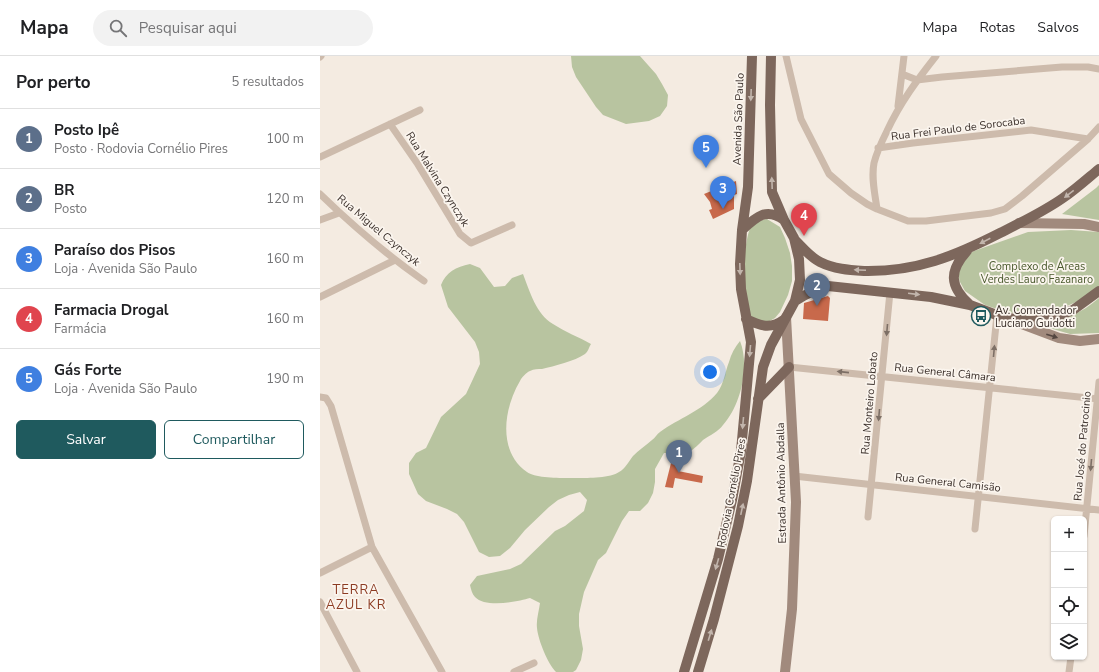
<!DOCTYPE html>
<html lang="pt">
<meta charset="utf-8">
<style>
:root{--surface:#fff;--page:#f2f2f2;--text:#202124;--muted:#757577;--line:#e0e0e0;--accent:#1f5a5e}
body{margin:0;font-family:"Nunito Sans",sans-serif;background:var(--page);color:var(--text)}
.controls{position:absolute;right:12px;bottom:12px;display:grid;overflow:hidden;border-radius:6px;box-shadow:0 1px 3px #0004}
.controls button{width:36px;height:36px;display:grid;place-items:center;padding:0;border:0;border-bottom:1px solid var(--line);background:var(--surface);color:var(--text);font:20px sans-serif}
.you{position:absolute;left:390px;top:316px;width:14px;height:14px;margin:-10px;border:3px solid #fff;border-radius:50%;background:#1a73e8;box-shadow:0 0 0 6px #1a73e833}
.badge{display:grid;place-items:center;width:26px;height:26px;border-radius:50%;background:var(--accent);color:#fff;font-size:13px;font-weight:700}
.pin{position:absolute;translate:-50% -33px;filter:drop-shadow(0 1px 2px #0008)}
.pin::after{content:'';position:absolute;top:21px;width:14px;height:12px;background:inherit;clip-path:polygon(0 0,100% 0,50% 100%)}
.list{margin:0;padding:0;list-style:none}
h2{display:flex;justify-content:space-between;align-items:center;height:52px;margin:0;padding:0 16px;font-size:17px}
h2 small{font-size:13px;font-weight:400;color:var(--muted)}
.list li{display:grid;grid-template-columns:26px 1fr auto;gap:12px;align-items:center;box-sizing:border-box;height:60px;padding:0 16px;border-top:1px solid var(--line)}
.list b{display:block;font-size:15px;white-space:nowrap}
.list p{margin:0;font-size:13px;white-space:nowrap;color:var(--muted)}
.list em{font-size:13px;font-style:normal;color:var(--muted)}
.actions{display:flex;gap:8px;padding:12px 16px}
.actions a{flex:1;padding:9px 0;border:1px solid var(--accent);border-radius:6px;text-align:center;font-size:14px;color:var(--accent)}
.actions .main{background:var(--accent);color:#fff}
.icon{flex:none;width:22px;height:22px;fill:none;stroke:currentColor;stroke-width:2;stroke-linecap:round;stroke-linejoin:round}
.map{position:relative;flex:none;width:779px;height:616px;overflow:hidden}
header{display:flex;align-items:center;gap:24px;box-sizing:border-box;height:56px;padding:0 20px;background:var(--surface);border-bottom:1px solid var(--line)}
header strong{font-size:19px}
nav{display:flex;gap:22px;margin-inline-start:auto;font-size:14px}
.search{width:280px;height:36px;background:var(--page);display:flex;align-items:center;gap:10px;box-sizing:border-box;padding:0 14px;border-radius:22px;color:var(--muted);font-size:15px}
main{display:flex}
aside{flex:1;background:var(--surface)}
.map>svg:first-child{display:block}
</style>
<header>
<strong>Mapa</strong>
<div class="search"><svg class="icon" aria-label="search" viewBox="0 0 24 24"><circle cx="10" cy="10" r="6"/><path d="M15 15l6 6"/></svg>Pesquisar aqui</div>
<nav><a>Mapa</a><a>Rotas</a><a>Salvos</a></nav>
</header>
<main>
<aside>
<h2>Por perto<small>5 resultados</small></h2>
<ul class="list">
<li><span class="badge" style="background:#5c6f8a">1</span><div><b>Posto Ipê</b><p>Posto · Rodovia Cornélio Pires</p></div><em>100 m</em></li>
<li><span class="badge" style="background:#5c6f8a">2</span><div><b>BR</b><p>Posto</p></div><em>120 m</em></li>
<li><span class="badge" style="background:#3f7fe0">3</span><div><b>Paraíso dos Pisos</b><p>Loja · Avenida São Paulo</p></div><em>160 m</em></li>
<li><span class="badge" style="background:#e0444e">4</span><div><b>Farmacia Drogal</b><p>Farmácia</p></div><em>160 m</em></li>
<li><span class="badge" style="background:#3f7fe0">5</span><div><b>Gás Forte</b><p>Loja · Avenida São Paulo</p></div><em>190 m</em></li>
</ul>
<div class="actions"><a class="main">Salvar</a><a>Compartilhar</a></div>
</aside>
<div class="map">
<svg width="779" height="616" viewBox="0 0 779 616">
<rect width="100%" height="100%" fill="#f4ebe1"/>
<path fill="#b8c4a0" d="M251 0H320L336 18 342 28 348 39 347 50 340 60 329 65 306 68 283 59 276 51 256 21 252 11Z
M779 129V164L742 158 776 132Z
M447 163 460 171 465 182 470 197 472 210V225L468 239 460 256 455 262 448 266 433 263C431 260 429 257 428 255 420 238 423 181 433 166Z
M751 174 779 176V230L765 242 747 250 729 256 709 260 683 255 665 249 645 235 640 226 638 218 645 200 654 195 708 176Z
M150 208 160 212 174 231 185 230 192 222 203 218C210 236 216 258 233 268 245 276 259 281 271 288 269 291 268 296 265 298 255 305 234 310 222 313 218 313 214 313 210 315 207 316 201 322 200 325 184 352 177 395 207 416 216 423 246 422 258 422 268 422 291 422 299 416 305 413 309 405 313 400 319 394 325 390 332 384 335 382 337 378 340 376 359 362 382 355 397 337 404 328 405 316 409 306 411 298 415 291 420 285 430 310 421 349 403 369 398 376 390 379 383 384 379 388 374 393 369 396 363 399 351 397 344 397L335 413V426L333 437 328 447 320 455H309L302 465 286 497 278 504 264 536 259 558V570L263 593 261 604 256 614 253 616H236C228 608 218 584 217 572 216 564 219 555 220 547L210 542C197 546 165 552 155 541 152 538 151 533 150 529L157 520 190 513 201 508 235 475 245 470 264 455 267 444 260 436 249 439 238 444 229 451 205 474 190 492 180 500 169 501 159 496 144 466 137 458 127 453 106 445 98 438 89 418V407L96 397 106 392 121 361 146 338 160 308 159 296 155 286 128 251 121 229C126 216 136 211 150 208Z
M779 242V277L750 278 719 269C741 266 762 257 779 242Z"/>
<path fill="#c8694b" d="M416 125 417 138 414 139V153L393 163 389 154 392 153 390 146 384 138Z
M508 240 510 242 508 265 483 263 484 247Z
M352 403 359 405 358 415 383 420 382 427 355 422 353 432 345 431Z"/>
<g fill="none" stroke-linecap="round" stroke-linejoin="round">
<path stroke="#cdbbac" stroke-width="7" d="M466 0 481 63 509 118 531 137 547 148 557 153 588 165H606L671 157 685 153 702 140 768 83 779 71
M0 1 1 0
M582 18 597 24 622 21 742 11H768L779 13
M578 50 584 0
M70 68 97 107 140 178 151 187 192 169
M558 92 593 87 711 74 768 83
M0 101 100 54
M0 138C33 170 67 199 104 225
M557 153C555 138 551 122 554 107 557 95 562 85 567 75 580 47 597 24 616 0
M0 164 19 157
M0 241 75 204
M469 311 779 343
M0 341 6 342 11 350 52 491 122 616
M474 420 779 454
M548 461 570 236
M655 473 677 259
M764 480 779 326
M0 517 52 491
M0 546 37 616
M194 616 214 607
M749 616 751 601"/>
<path stroke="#a18a7d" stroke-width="10" d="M699 167 764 168 779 171
M691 264 739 282 760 285 779 283
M465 616 472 553 476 446 466 261"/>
<path stroke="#7d675c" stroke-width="10" d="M422 174C436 161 446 151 464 164
M475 184C483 192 490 201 500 206 514 213 529 214 544 215 596 216 635 200 680 177 702 166 723 156 743 142 756 133 767 123 779 113
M647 195C629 215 629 230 650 249
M475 245C486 238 496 233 508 230L611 241 650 249 682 261 709 265 732 262 753 254 779 235
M426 263C441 270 450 274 465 263
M438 343 469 311
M364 616 398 503 412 444 421 395 431 286 421 233 420 208 422 174 428 131 432 0
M378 616 394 563 418 470 427 425 443 311 451 289 475 245 480 224 479 203 474 182 464 164 452 136 450 49 451 0"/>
</g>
<defs><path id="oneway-solid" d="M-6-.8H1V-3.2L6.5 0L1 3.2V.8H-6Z"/></defs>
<g fill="#c2b5ac">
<use href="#oneway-solid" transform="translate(431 39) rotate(92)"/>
<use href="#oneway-solid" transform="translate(452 127) rotate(-92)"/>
<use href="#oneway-solid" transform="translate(749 138) rotate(142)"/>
<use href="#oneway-solid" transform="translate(665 185) rotate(153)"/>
<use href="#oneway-solid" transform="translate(420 213) rotate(88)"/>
<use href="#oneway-solid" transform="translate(540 214) rotate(-178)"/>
<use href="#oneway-solid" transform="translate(594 238) rotate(7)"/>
<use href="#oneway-solid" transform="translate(430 295) rotate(95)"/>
<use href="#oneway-solid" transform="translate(423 367) rotate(95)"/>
<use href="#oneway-solid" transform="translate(422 453) rotate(-78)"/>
<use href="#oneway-solid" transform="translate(397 508) rotate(106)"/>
<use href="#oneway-solid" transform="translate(390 579) rotate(-73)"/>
</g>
<g fill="#7d6f65">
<use href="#oneway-solid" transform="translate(567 274) rotate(95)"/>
<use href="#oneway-solid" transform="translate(674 295) rotate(-85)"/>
<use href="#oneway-solid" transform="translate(523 316) rotate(-174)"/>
<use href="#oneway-solid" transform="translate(559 359) rotate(95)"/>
<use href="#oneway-solid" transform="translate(771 409) rotate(95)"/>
</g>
<use fill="#544640" href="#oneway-solid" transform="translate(732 280) rotate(18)"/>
<defs>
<g id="bus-ring" transform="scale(1)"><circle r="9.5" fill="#fbf5ee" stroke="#1f5a5e" stroke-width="1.5"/><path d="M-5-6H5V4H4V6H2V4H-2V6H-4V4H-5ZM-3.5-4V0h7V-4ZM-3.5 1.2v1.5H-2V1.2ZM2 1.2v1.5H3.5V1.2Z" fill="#1f5a5e"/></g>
</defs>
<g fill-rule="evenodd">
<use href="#bus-ring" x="661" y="260"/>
</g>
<g text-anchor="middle" stroke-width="3.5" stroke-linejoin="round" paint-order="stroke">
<g font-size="11" fill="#3b302b" stroke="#fbf5ee">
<text transform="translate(418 63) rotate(-88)" y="4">Avenida São Paulo</text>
<text transform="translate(638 72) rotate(-7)" y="4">Rua Frei Paulo de Sorocaba</text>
<text transform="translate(118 123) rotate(58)" y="4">Rua Malvina Czynczyk</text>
<text transform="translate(59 174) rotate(40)" y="4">Rua Miguel Czynczyk</text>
<text transform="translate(625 316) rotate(6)" y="4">Rua General Câmara</text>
<text transform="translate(549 347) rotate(-85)" y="4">Rua Monteiro Lobato</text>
<text transform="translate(762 390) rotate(-85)" y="4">Rua José do Patrocinio</text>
<text transform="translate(628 426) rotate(6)" y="4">Rua General Camisão</text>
<text transform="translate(461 427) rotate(-91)" y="4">Estrada Antônio Abdalla</text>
<text transform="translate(411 437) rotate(-79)" y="4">Rodovia Cornélio Pires</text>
</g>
<g font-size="11" fill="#4a5a2e" stroke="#fbf5ee">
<text x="717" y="214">Complexo de Áreas<tspan x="717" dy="13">Verdes Lauro Fazanaro</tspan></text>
</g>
<g font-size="11" fill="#3b302b" stroke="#fbf5ee" text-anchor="start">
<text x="675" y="258">Av. Comendador<tspan x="675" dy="13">Luciano Guidotti</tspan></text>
</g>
<g font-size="13" letter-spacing="1" fill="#8c3b22" stroke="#fbf5ee">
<text x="36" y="538">TERRA<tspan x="36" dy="15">AZUL KR</tspan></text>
</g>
</g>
</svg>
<div class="controls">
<button>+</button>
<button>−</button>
<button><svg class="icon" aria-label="locate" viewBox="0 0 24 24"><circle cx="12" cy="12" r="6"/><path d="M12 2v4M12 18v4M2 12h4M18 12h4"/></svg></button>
<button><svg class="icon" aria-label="layers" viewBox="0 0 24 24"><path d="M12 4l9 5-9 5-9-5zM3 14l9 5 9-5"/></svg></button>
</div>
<div class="you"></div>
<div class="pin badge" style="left:359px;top:417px;background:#5c6f8a">1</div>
<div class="pin badge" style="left:497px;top:250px;background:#5c6f8a">2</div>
<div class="pin badge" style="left:403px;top:153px;background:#3f7fe0">3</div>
<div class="pin badge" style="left:484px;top:180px;background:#e0444e">4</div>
<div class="pin badge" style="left:386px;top:112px;background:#3f7fe0">5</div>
</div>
</main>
